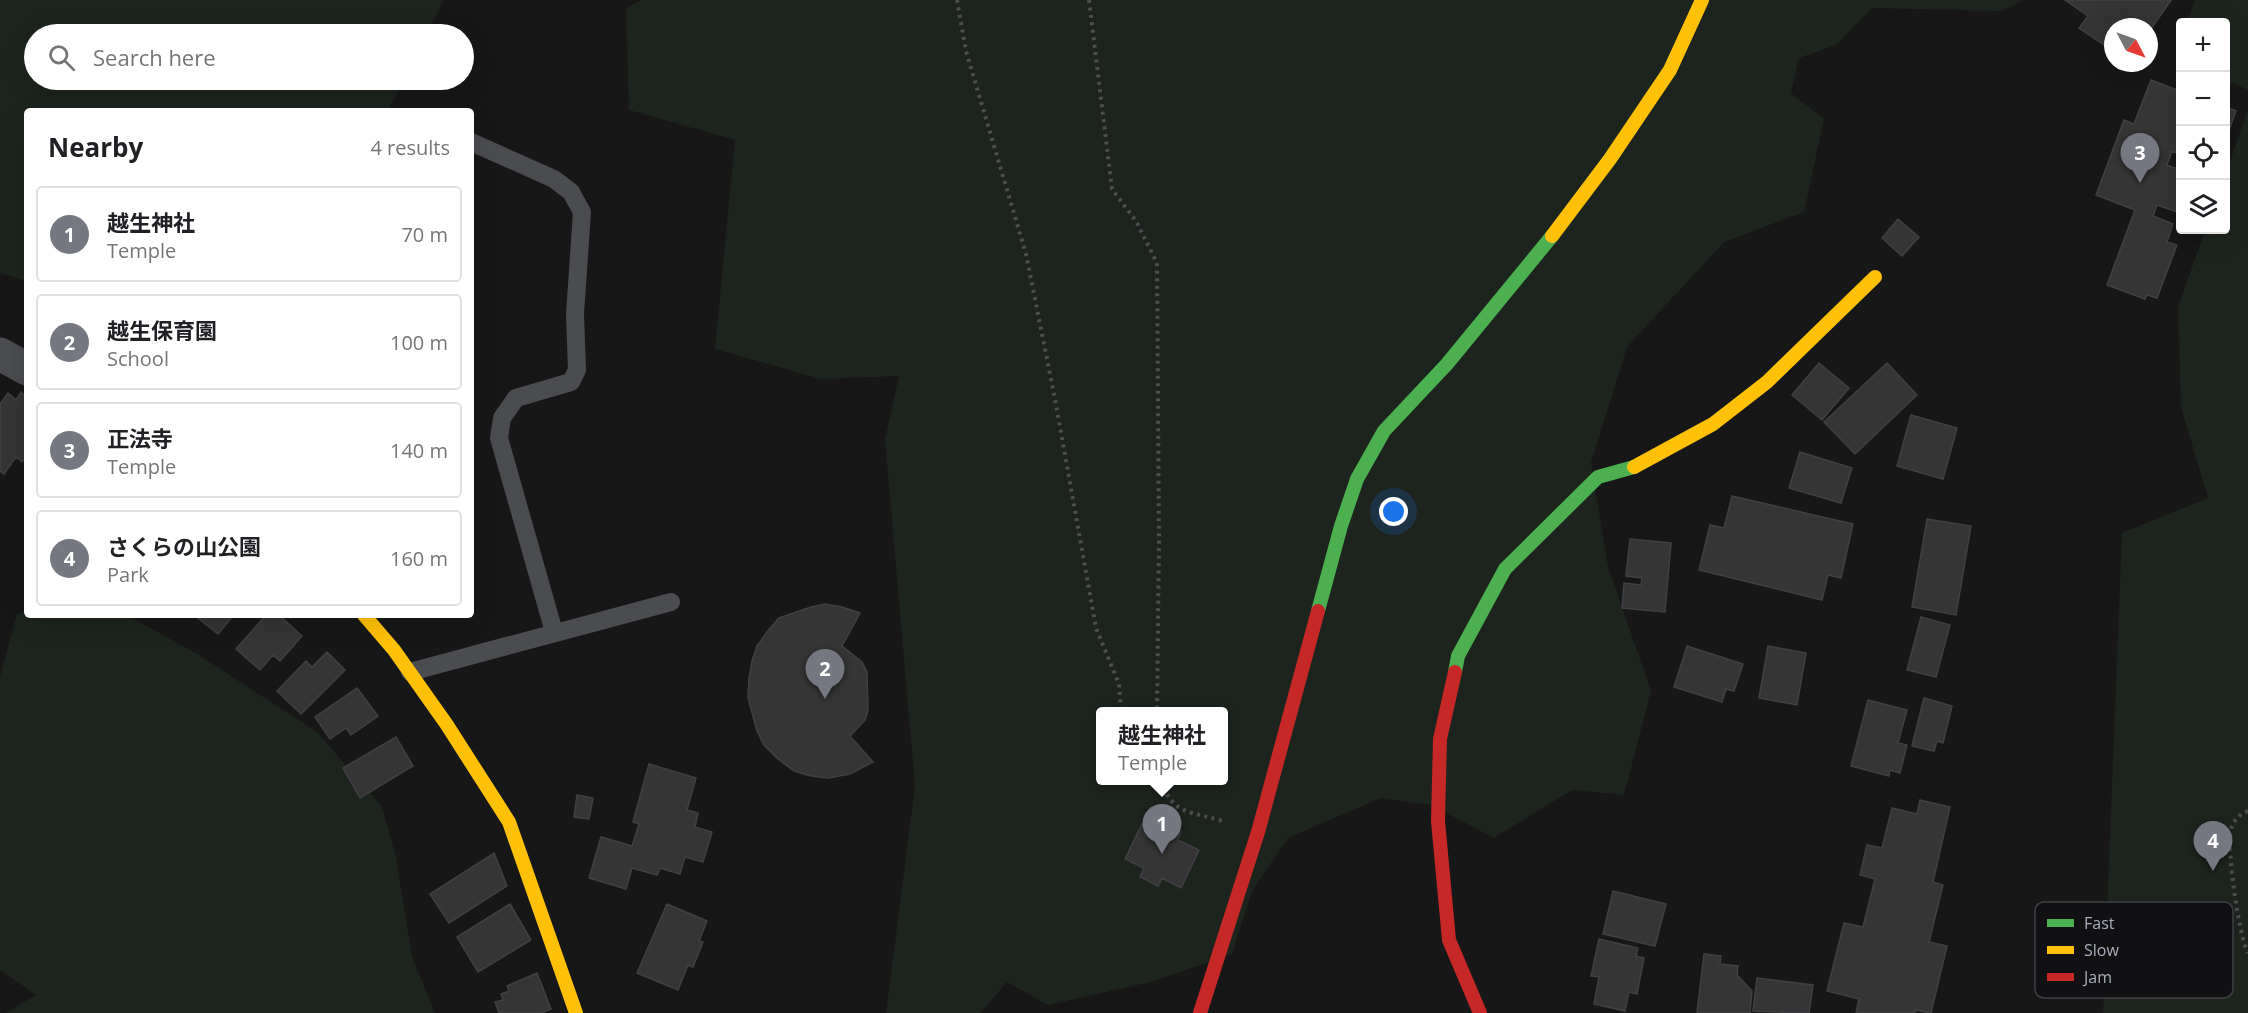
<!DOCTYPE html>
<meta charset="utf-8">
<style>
:root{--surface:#fff;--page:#f6f6f6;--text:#202124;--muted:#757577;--line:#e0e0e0;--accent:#757880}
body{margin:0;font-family:"Open Sans","Noto Sans JP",sans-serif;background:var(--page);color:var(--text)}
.controls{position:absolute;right:18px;top:18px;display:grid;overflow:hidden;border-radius:6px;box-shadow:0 6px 24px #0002}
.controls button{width:54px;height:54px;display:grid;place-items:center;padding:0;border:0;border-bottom:2px solid var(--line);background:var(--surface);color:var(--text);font:30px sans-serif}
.compass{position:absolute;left:2104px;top:18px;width:54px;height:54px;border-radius:50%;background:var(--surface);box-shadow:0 6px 24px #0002;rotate:131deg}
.you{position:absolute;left:1394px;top:512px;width:21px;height:21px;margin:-15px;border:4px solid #fff;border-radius:50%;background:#1a73e8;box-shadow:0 0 0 9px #1a73e833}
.badge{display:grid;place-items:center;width:39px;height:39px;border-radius:50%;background:var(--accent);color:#fff;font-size:20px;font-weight:700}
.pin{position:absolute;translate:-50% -50px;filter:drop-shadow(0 2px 3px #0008)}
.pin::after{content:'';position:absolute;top:32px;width:21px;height:18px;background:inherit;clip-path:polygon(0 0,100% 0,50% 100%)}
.popup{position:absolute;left:1096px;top:707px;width:132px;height:78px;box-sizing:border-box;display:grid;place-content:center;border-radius:6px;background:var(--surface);filter:drop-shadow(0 2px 4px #0005);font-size:20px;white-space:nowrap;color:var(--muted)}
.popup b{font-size:22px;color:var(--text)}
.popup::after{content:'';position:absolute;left:50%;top:100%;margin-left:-12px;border:12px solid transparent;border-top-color:var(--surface)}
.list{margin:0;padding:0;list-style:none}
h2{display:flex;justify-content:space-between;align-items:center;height:78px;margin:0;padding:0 24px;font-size:26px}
h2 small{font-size:20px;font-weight:400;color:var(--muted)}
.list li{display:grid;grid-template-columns:39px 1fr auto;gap:18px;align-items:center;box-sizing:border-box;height:96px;margin:0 12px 12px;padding:0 12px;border:2px solid var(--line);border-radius:6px}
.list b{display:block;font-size:22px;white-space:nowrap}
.list p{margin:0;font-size:20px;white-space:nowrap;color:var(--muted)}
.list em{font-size:20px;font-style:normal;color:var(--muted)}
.icon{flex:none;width:33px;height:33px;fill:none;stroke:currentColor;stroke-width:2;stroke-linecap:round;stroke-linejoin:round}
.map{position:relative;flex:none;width:2248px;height:1013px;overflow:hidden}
.search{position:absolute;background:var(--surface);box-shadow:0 6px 24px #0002;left:24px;top:24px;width:450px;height:66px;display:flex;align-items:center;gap:15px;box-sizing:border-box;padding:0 21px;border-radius:33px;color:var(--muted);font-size:22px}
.panel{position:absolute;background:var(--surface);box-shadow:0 6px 24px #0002;left:24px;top:108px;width:450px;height:510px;border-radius:6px}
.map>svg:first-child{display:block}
</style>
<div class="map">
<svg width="2248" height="1013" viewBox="0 0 2248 1013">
<rect width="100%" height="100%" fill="#171717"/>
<path fill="#1d241e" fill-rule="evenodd" d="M0 0H444L427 34H34V80H404L388 111H27V281L0 273Z
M642 0H2024L2002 11 1872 8 1836 45 1799 58 1791 93 1824 119 1804 212 1724 242 1627 347 1591 463 1608 567 1651 691 1624 795 1572 790 1494 838 1431 805 1381 798 1288 838 1252 891 1232 954 1151 982 1048 1005 1007 982 980 1013H886L915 786 885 440 899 376 821 379 715 349 735 140 629 110 626 8ZM1100 712H1224V780H1100Z
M2195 0H2248V90L2226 80V22H2187Z
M2248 109V1013H2103L2122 533 2208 498 2181 407 2178 308 2205 230H2226V173Z
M27 610V615H127L197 654 317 732 382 807 396 857 412 957 435 1013H6L36 995 0 970V677L17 614Z"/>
<path fill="#353536" stroke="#3f4043" stroke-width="1.5" d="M2065 0H2171L2149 32V27H2113V51L2079 28 2088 16Z
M2151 80 2180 91V154L2172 151 2167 165 2180 170V213L2157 205 2153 216 2173 224 2167 242 2177 245 2157 298 2147 295 2145 299 2107 285 2135 210 2096 195 2124 120 2134 124Z
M2226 107 2236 111 2226 139Z
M1898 219 1919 237 1902 256 1882 238Z
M1819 363 1849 388 1822 420 1792 395Z
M1887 363 1917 395 1855 454 1824 422Z
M21 392 27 397V456L22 462 16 457 4 474 0 471V404L8 393 16 400Z
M1911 415 1957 428 1943 479 1897 466Z
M1800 452 1852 468 1841 503 1789 488Z
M1732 496 1853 524 1841 578 1828 575 1822 600 1699 570 1710 525 1724 528Z
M1927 519 1971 526 1956 615 1912 607Z
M1630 539 1671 543 1665 612 1622 608 1624 583 1641 585 1642 578 1626 576Z
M825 604 842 607 860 613 842 646 862 662 867 672 868 711 865 720 850 736 873 762 850 774 828 778 811 776 794 771 778 759 764 745 757 731 748 698 749 678 752 661 757 646 767 632 779 618 811 607Z
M194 615H234L218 634Z
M266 615H279L302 636 280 661 273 655 260 670 236 649Z
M1921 617 1950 625 1936 677 1907 670Z
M1687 646 1743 664 1734 691 1726 689 1722 702 1674 687Z
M1768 646 1806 653 1797 705 1759 698Z
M327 652 345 670 301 714 277 691 306 661 312 667Z
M357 688 378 716 351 735 346 728 330 739 315 717Z
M1924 698 1952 706 1943 743 1937 741 1934 751 1912 746Z
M1868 700 1907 710 1898 743 1907 745 1900 773 1890 770 1889 776 1851 766Z
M396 737 413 766 360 798 343 768Z
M649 764 696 778 687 810 698 813 695 827 712 832 703 862 685 857 680 874 660 868 657 875 632 868 626 889 589 878 601 837 632 846 639 824 633 822Z
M577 795 593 798 589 819 574 817Z
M1920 800 1950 807 1933 882 1943 885 1929 942 1947 946 1931 1013 1915 1010V1013H1856L1859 999 1827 991 1844 923 1863 927 1875 879 1860 875 1867 845 1882 848 1892 808 1917 814Z
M1162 822 1181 832 1178 840 1199 850 1181 888 1162 878 1158 886 1140 877 1144 868 1125 859 1142 824 1157 831Z
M494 853 507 886 449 923 430 894Z
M1613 891 1666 904 1655 946 1603 934Z
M510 904 531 940 478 972 457 937Z
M667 904 707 921 699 941 703 942 693 967 688 965 678 990 637 973Z
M1599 939 1638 948 1636 956 1644 958 1637 994 1629 992 1625 1011 1594 1004 1599 977 1591 976Z
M1704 954 1721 956 1720 964 1738 966 1737 975 1752 991 1750 1013H1697Z
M537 973 551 1009 541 1013H499L495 1002 503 1000 501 994 509 991 507 986Z
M1757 978 1813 985 1809 1013 1753 1011Z"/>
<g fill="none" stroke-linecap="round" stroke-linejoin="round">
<path stroke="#4d4e52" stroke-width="4" stroke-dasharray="3 4.5" stroke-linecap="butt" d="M957 0 966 51 1026 254 1055 399 1096 628 1119 684 1121 712
M1089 0 1112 189 1136 221 1157 263 1159 540 1157 712
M1162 780C1170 815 1194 812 1223 821
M2248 811C2240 814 2236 818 2232 826 2225 841 2239 938 2248 953"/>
<path stroke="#4b4c50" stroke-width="18" d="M471 142 554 179 571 192 582 212 575 314 577 370 571 382 516 398 502 418 499 438 554 632
M410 672 671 602"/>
<path stroke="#4b4c50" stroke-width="33" d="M0 354 27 369"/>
<path stroke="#4caf50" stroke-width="14" d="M1318 611 1341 526 1357 479 1384 431 1447 364 1552 236
M1455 672 1458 656 1505 569 1598 477 1634 467"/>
<path stroke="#ffc107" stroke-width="14" d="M1552 236 1610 159 1670 70 1702 0
M1634 467 1713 424 1767 382 1875 277
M364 615 394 650 447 725 509 822 576 1013"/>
<path stroke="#c62828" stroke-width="14" d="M1455 672 1440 739 1438 821 1449 940 1480 1013
M1200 1013 1258 832 1318 611"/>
</g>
<rect x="2035" y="902" width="198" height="96" rx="9" fill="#111113" stroke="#3e4045" stroke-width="1.5"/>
<rect x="2047" y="919" width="27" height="8" fill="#4caf50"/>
<rect x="2047" y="946" width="27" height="8" fill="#ffc107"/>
<rect x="2047" y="973" width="27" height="8" fill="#c62828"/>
<g font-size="16" fill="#a8adb8">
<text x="2084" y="929">Fast</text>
<text x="2084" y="956">Slow</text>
<text x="2084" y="983">Jam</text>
</g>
</svg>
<div class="controls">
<button>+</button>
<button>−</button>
<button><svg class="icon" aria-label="locate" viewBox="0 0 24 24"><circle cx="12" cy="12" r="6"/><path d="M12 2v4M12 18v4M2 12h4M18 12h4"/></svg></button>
<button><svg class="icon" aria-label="layers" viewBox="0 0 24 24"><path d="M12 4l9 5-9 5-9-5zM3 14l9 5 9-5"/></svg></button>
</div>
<svg class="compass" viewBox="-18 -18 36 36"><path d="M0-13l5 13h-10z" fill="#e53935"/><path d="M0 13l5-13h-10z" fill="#757577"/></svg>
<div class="you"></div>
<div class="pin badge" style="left:1162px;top:854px">1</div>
<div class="popup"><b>越生神社</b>Temple</div>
<div class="pin badge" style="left:825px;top:699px">2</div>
<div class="pin badge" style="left:2140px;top:183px">3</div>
<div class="pin badge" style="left:2213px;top:871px">4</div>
<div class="search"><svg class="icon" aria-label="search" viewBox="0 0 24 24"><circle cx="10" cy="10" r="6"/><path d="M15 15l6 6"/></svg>Search here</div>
<section class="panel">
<h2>Nearby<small>4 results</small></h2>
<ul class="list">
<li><span class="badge">1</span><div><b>越生神社</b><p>Temple</p></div><em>70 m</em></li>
<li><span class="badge">2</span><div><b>越生保育園</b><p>School</p></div><em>100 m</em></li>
<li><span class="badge">3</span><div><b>正法寺</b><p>Temple</p></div><em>140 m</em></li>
<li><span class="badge">4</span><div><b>さくらの山公園</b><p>Park</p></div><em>160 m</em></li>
</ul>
</section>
</div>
